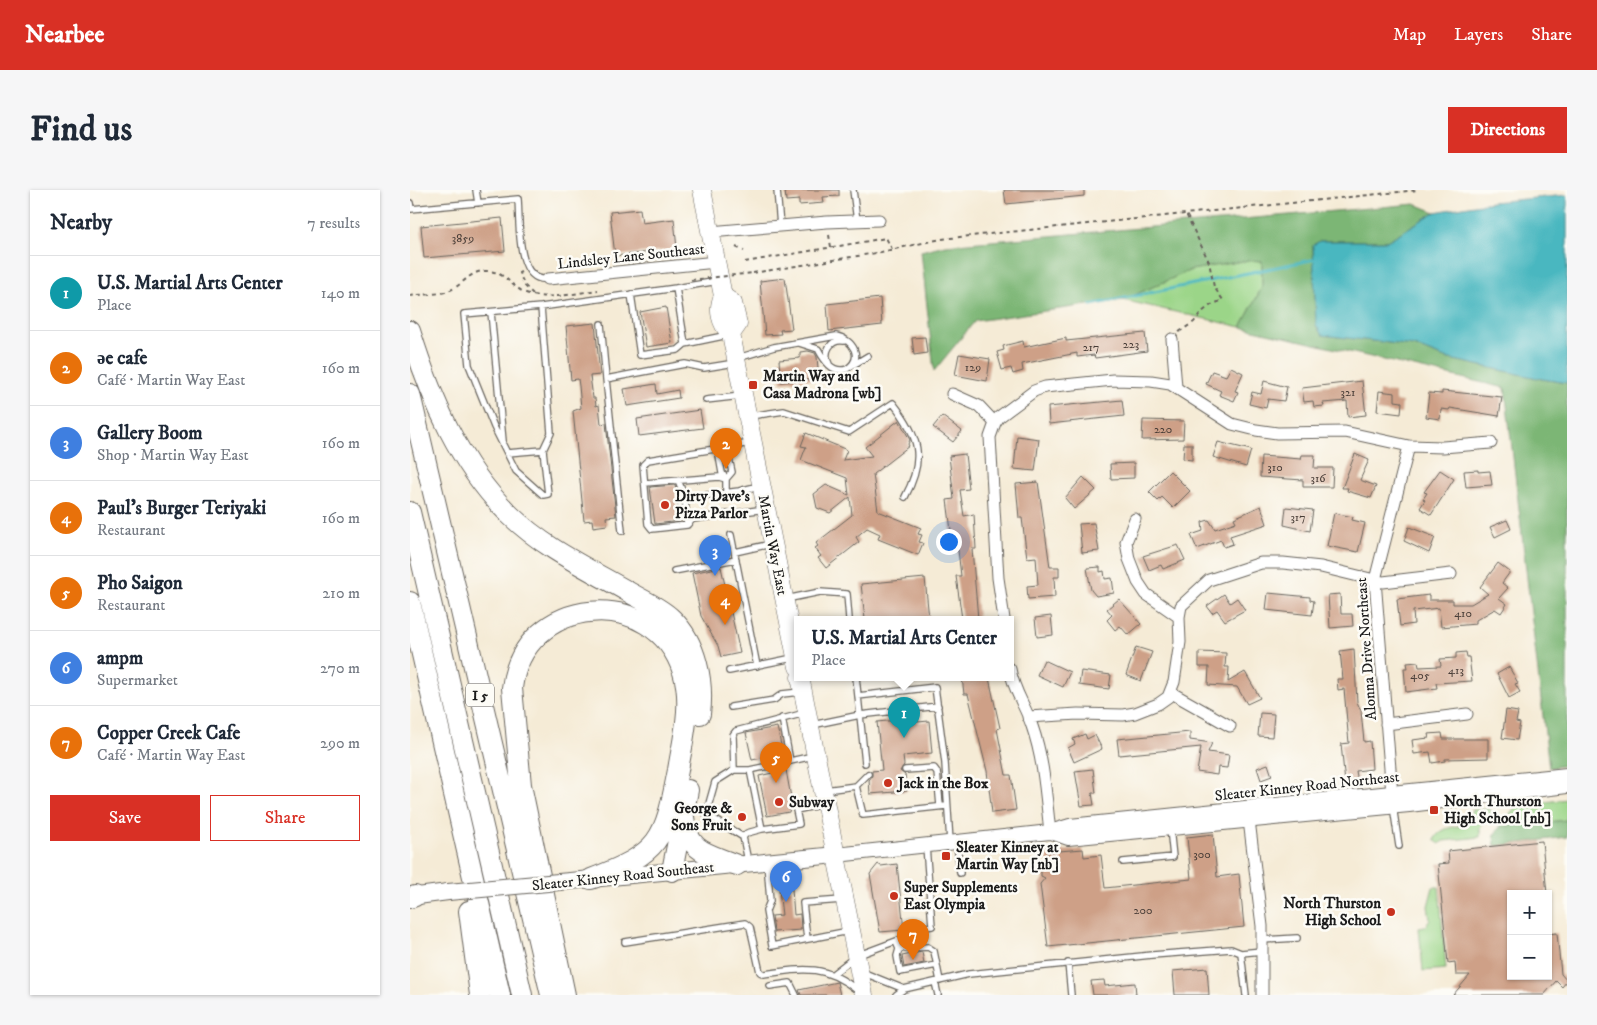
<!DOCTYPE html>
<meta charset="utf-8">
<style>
:root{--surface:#fff;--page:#f6f6f7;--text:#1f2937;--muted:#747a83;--line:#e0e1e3;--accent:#d93025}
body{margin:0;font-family:"IM FELL DW Pica",serif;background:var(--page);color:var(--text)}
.controls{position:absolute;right:15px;bottom:15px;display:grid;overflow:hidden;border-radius:0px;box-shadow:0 1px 4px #0004}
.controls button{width:45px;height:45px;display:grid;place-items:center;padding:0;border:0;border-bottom:1px solid var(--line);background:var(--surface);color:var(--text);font:25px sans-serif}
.you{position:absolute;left:538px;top:351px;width:18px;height:18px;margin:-12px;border:4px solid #fff;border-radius:50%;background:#1a73e8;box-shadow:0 0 0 8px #1a73e833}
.badge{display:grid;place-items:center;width:32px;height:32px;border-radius:50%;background:var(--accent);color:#fff;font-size:16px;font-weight:700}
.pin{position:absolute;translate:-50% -41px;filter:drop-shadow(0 1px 2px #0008)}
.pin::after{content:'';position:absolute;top:26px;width:18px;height:15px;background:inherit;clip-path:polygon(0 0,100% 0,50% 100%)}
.popup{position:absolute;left:384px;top:426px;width:220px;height:65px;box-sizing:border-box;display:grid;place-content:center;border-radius:0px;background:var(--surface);filter:drop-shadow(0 1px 4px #0005);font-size:16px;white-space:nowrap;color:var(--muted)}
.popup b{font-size:19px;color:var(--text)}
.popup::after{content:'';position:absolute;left:50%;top:100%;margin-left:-10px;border:10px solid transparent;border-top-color:var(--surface)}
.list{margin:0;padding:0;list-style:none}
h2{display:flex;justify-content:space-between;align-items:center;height:65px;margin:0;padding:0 20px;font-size:21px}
h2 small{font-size:16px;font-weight:400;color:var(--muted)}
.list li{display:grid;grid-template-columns:32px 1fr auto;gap:15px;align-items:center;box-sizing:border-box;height:75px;padding:0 20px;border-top:1px solid var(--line)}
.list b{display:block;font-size:19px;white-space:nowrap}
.list p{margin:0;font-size:16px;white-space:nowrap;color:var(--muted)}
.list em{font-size:16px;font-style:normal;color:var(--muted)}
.actions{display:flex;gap:10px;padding:15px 20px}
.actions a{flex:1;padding:11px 0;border:1px solid var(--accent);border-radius:0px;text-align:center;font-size:18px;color:var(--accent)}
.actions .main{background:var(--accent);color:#fff}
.map{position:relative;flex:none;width:1157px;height:805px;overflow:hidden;border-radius:0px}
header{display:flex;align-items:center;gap:30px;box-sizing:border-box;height:70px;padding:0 25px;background:var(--accent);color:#fff}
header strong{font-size:24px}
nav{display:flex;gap:28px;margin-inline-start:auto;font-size:18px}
.intro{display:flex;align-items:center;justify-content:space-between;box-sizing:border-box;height:120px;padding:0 30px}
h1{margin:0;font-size:35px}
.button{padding:12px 22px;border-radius:0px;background:var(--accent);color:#fff;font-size:18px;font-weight:700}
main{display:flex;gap:30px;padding:0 30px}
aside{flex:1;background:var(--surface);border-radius:0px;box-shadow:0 1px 4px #0004}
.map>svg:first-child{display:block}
</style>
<header>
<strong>Nearbee</strong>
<nav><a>Map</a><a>Layers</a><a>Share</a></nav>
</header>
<div class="intro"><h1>Find us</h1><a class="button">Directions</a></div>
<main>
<aside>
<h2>Nearby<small>7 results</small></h2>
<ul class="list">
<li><span class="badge" style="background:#0f9aa8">1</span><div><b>U.S. Martial Arts Center</b><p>Place</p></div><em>140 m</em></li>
<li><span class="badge" style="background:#e8710a">2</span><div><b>əe cafe</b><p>Café · Martin Way East</p></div><em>160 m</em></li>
<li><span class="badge" style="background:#3f7fe0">3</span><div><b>Gallery Boom</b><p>Shop · Martin Way East</p></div><em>160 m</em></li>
<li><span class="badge" style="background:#e8710a">4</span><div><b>Paul's Burger Teriyaki</b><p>Restaurant</p></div><em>160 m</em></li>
<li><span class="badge" style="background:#e8710a">5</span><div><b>Pho Saigon</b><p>Restaurant</p></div><em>210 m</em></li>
<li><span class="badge" style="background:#3f7fe0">6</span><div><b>ampm</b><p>Supermarket</p></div><em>270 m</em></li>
<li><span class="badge" style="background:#e8710a">7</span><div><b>Copper Creek Cafe</b><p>Café · Martin Way East</p></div><em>290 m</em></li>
</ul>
<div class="actions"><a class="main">Save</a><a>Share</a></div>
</aside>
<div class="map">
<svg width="1157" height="805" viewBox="0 0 1157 805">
<rect width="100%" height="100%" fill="#fdfcf7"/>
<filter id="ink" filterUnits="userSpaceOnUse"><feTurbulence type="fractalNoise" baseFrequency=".02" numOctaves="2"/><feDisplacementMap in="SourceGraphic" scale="10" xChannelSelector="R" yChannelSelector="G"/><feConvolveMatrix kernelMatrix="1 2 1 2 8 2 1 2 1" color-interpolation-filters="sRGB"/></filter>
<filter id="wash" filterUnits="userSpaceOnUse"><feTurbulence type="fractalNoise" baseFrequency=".0096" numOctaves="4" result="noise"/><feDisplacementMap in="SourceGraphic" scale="20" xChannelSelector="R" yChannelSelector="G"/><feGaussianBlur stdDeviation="1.12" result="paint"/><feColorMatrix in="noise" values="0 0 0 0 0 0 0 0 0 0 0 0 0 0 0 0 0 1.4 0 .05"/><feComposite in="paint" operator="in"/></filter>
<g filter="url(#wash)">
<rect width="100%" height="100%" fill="#f5ebd6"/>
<path fill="#9bd588" stroke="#5c7852" d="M839 70 852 71V97L831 137 713 110 781 80Z
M1157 609V630L1090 637 1106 616Z
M1080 619 1082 630 1073 633 1070 638V647L1033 651 1030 654 1024 650C1030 638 1042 637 1054 635L1062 620Z
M1023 697H1029L1036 779 1013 781 1009 738 1015 737 1020 730 1018 716Z"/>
<path fill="#7cb674" stroke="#4c6948" d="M1005 14 1025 22 977 51H910L903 55 906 135 912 145 1004 156 1035 168 1132 189 1157 193V575L1139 578 1095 198 831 137 852 97V71L839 70 781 80 713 110 565 131 524 181 511 61 535 55Z
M1157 630V647L1085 656 1084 645 1090 637Z"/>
<path fill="#48b7c0" stroke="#326a6e" d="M1157 5V193L1132 189 1035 168 1004 156 912 145 906 135 903 55 910 51H977L1025 22 1082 12Z"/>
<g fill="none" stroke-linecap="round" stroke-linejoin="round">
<path stroke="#48b7c0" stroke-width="3" d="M681 115 906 69"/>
</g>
<g id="blocks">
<path fill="#cea087" d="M375 0H429V6L413 7 414 13 389 15V10L376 11Z
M594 0H674V6L596 14Z
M230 19 232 33 264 29 267 59 205 66 200 22Z
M92 28 95 61 14 68 11 36Z
M375 88 382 139 370 140 371 144 355 145 350 91Z
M470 108 472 135 419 141 417 114Z
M256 117 262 153 236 157 230 122Z
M185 133 190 185 180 186 183 208H185L186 216 189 215 191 234 196 233 206 326 196 327 197 335 183 337 182 330 174 331 163 221 171 218 169 196 168 189 161 190 156 136Z
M735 143 737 161 685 168 684 165 667 167V163L612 174 613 181 603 184 601 178 592 180 587 162 594 160 593 156 613 151 614 157 656 148V151Z
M515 147 517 163 504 165 502 148Z
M398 161 405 163 407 167 409 189 371 192 369 170 390 168V162Z
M549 164 580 169 577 191 545 185Z
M821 177 833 183 825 201 828 202 824 211 809 205 811 201 796 194 802 181 816 186Z
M854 191 877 197 874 211 858 209 856 218 839 214 842 202 851 204Z
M952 191 956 225 938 227 937 211 913 213 914 216 904 217 903 211 894 212 892 198Z
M246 194 247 204 268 200 269 208 217 216 214 199Z
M969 201 985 203V211L992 212 991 224 967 221Z
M1032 201 1092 207 1089 226 1040 218 1039 220 1031 219 1030 229 1016 227 1019 203 1032 204Z
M712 210 714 226 639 234 638 217Z
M290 220 293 238 229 246 227 229Z
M532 226 552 241 543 252 523 237Z
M489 230 500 250 498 254 499 256 463 284 468 321 511 338 508 344 512 345 509 352 513 353 508 365 468 349 470 344 457 338 446 347 449 352 416 378 408 368 411 366 405 358 408 356 406 353 442 325 440 307 420 323 407 318 404 304 416 295 439 305 437 288 391 270 396 257 391 256 396 243 437 260 433 270 462 266 455 257Z
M733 230 774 231 773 249 732 250Z
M607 246 629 249 625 281 604 279Z
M808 252 841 260 836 277 803 267Z
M774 254H782V270L773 269Z
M555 264 559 299 550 300 554 326 564 324 566 359H562L568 429H552L546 386H551L548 360 538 361 537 349 542 348 537 310 544 309 539 266Z
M945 264 959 270 950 290 966 296 961 308 937 301 938 298H932Z
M892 265H905L904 278H923L922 297H893V290L850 287 851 266 891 269Z
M724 273V288L701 289 700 274Z
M1030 280 1044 289 1021 325 1010 318 1015 310 1013 309 1017 303 1014 302Z
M1068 280V282L1080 281 1082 295 1056 297 1054 281Z
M760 281 780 301 763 318 752 307 748 311 739 302Z
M673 287 686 300 664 319 655 308Z
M628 292 640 377H649V387H644L645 407 618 409 617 396 628 395 626 367 617 368 612 328H609L606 294Z
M265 295 270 331 245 334 240 297Z
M851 316 857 334 820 346 823 354 814 357 811 350 787 359 781 345 793 341 792 332 799 330 805 339 826 332 824 328Z
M876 317 903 320 900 341 874 335Z
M924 323 943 327 942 330 955 333 948 362 917 356Z
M1097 330 1101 339 1085 347 1080 337Z
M684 333 689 361 672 363 669 334Z
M999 337 1025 347 1019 363 994 351Z
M768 355 775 370 753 379 751 375 739 380 733 366Z
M1088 373 1100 382 1092 393 1098 398 1089 408 1097 414 1091 423 1085 419 1066 430V434L1031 437 1029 418 1003 421 1004 434 990 436 987 409 1019 405V410H1043V414H1061L1078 404 1070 397Z
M311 377 330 463 311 467 308 456 291 426 282 383Z
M690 377V382L694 381 695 389 702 388 704 403 686 406 681 400 677 378Z
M515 388 519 429H455L451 394Z
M858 403 900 407V410L904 411 902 425 856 420Z
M814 404 820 413 827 408 835 420 815 431 807 420 802 423 797 416Z
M930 404 931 424H942L943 436 920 438 918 405Z
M709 409 731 434 718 445 710 436 705 440 697 430 702 425 697 419Z
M641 426 643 445 627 447 625 428Z
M726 457 742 462 731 491 716 485Z
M944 459 947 512 951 521 954 552 960 551 962 579 946 581 948 592 935 593 931 554 939 553 934 499 928 500 927 489H933L930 461Z
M789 462 816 463 815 477H819L818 492 835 482 850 508 837 514 827 497 798 495 799 477H789Z
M1056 462 1057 467H1059L1062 491 1026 493 1027 498 996 502 994 478H998L997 473 1008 472 1009 477 1031 476 1030 469 1046 468V463Z
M634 470 660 482 653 497 627 485Z
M1099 477 1108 493 1105 494 1110 502 1099 508 1087 484Z
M671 481 701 485 699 499 669 495Z
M552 487H568L569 490 579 488 590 538 587 539 596 585H601L606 620 582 623 577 581 558 504H554Z
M1096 520 1108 522 1106 532 1110 533 1107 550 1092 548Z
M850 523 864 524 862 547 848 546Z
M508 528V532L519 531 522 563 493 566 494 575 490 581 495 585 497 601 460 604 459 590 462 586V581L472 580 467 532Z
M367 537 373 564 342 570 336 543Z
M780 542V550L802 553 798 562 819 565 817 578 808 577 807 585 787 582 791 557 709 565 707 549Z
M1032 543 1033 549H1078V568L1035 569V571L1022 573 1020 562 1004 564 1002 550 1019 548 1018 544Z
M675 544 677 549 685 545 692 559 664 572 658 558 665 554 663 549Z
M858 574 862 586 851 590 847 578Z
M683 579 686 603H682L684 615 671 616 665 581Z
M376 580 382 613 379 622 357 626 349 586Z
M803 644 807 687 829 684 834 737 638 757 630 694 635 688 631 686V678L638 677 637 662 673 659 674 667 691 665 695 698 781 689 777 647Z
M1132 651 1137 704H1101V786H1138V744L1147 743 1151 784 1157 791 1152 797 1146 791 1134 805H1043L1060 785H1046L1045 772 1038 773 1028 674 1039 673 1038 661Z
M468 674 471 676 487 674 494 740 470 742 460 684Z
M382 699 384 725 390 724 391 740 364 742 362 726 372 725 369 700Z
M512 762 514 773 494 777 492 766Z
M797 778 799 805H765L763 781Z
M694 790 695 796 725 793 726 805H683L681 791Z
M427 792 430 805H391L389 800Z"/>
</g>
</g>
<g filter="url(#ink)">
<use href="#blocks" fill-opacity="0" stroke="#68645d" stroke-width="1"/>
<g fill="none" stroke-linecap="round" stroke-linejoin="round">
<g stroke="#68645d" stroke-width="8">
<path id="service" d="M66 0 68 13
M367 0 370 36
M443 0 447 31
M0 13 1 19 108 9C110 31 105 93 138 89
M221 104 230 165 268 160 275 154 318 145
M131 117 141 243 133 260 138 304 133 305 106 281 84 237 59 175 54 124 131 117 266 98
M81 122 93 251
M191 134 196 189
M275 154 266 98 308 91
M328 168 364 157 426 146C443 149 454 168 437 179 422 184 414 170 408 159L389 153
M419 174C413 162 420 149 434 151
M443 175 458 166
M296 210 331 206
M340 226 374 221 439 242 483 213C509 246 516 268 495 307
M341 253 238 270 233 275 238 334 242 339 277 335 283 329 355 319
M308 260 312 283 316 289 322 282 317 259
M97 263 133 260
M268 290 275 308 277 335
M235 293 309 287 316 289V303
M275 308 329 301 349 296
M212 341 196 189 275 174 294 178 325 173
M321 345 347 476
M325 362 361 354
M264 381 326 369
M376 409 410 402 437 404 439 429
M319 481 383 468
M446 487 455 573
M448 506 525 497 535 573 540 652
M321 517 364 510 372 504 390 502
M395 523 326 541 323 545 324 580H340L403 566
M372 528 380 571
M402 535 450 525 528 516
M324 580 305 592 296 624 333 647
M340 580 352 639 389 634 386 620 414 614
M495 580 524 578 527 582 530 616
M446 596 453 625 536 616
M415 600 446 596 458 584
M983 616 989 656
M333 647 338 671
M333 647 337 643 352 639
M547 653 550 683
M357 672 360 711 356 721 362 756 439 741
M713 672 763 667 760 638
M397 749 393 713 432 710
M852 750 887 748
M215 752 335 733 340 737 350 782 354 784C394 778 416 774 448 801
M486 752 489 759 518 757 524 761 530 791
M489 759 487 766 490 782 527 775
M658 773 661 805
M452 782 494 799 559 784 742 765 821 759 831 763
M424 783 446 766 497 747 510 738 522 736 516 656
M525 792 528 805
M360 796 380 793 386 805
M486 805 494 799
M836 805 831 763 852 761"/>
</g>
<g stroke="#68645d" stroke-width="13">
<path id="minor" d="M300 42 417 32 469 30
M138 89 306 72
M762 149 766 197
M542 204 569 216 585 233
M725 329 716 352 719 369 728 392 736 404 769 427
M594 429 588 388 580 247 585 233 589 227 624 201 635 197 703 190 741 191 760 194 822 234 846 240 867 243 935 242 999 256 1033 257 1081 253
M600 479C603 500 616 517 622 536 634 570 636 607 640 642
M760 502 820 536
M618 527 668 524 713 525 725 523 748 514 758 507 764 492 770 452 769 427 771 416 799 390 851 373H873L911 377 973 392 1041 384
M976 534 1057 524
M982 604 965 390 999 256
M838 622 852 736V805"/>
</g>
<g stroke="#68645d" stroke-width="16">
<path id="tertiary" d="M641 642 658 648 999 615 1157 596
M426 665 640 642 660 636 1157 585"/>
</g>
<g stroke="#68645d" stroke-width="18">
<path id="secondary" d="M160 691 426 665
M0 707 38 702"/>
</g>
<g stroke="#68645d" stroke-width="19">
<path id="primary" d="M292 0 313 106C307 119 310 134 321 144L388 477
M313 106 323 113 328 134 321 144
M390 487 454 805"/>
</g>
<g stroke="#68645d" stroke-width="22">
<path id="motorway" d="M0 141C21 208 49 275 100 325 134 358 177 378 217 401 232 410 250 417 262 429 287 453 294 492 290 524
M0 204 141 805
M0 322 112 805
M0 412 90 805
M274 627C278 663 297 663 327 675
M262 681 278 600
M0 708 5 706
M59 721 70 805
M155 805 111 595 102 498C113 405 245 393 273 482 283 514 273 549 268 580 254 652 251 662 181 689"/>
</g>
<path stroke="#68645d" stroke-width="2" stroke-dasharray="4 4" stroke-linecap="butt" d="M419 45 421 57
M326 57 334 61
M335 72 476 48 482 59
M111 82 109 83 115 96 123 104
M343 83 466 63 531 49 1008 0
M0 106C12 104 27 105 38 101 53 96 59 80 77 81 95 81 101 97 116 103 137 111 166 103 188 100
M769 142 784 132 792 122 801 115 813 110 804 97 799 72 776 24"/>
<use href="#service" stroke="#fff" stroke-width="5.5"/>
<use href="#minor" stroke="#fff" stroke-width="11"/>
<use href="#tertiary" stroke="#fff" stroke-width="14"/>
<use href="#secondary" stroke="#fff" stroke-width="16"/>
<use href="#primary" stroke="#fff" stroke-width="18"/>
<use href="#motorway" stroke="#fff" stroke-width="20"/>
<g stroke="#68645d" stroke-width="18" stroke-linecap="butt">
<path id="secondary-bridge" d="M38 702 160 691"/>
</g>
<path stroke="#68645d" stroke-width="2" stroke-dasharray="4 4" stroke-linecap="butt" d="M281 90 343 83"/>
<use href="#secondary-bridge" stroke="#fff" stroke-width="16"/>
</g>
</g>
<g fill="#c8321e" stroke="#fdfcf7" stroke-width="2">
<rect x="338" y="190" width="10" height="10" rx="2.5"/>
<circle cx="255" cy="315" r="5"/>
<circle cx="478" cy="593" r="5"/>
<circle cx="369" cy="612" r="5"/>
<rect x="1019" y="615" width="10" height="10" rx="2.5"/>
<circle cx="332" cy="627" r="5"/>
<rect x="531" y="661" width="10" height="10" rx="2.5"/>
<circle cx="484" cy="706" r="5"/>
<circle cx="981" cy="722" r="5"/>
</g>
<g text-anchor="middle" stroke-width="5" stroke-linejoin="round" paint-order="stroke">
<g font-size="12" fill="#483d37">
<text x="53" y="52">3859</text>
<text x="721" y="158">223</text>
<text x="681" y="161">217</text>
<text x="563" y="181">129</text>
<text x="938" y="206">321</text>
<text x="753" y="243">220</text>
<text x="865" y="281">310</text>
<text x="908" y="292">316</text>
<text x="888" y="331">317</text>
<text x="1053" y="427">410</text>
<text x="1046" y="484">413</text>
<text x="1010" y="489">405</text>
<text x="792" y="668">300</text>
<text x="733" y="724">200</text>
</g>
<rect fill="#fdfcf7" stroke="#605f5e" stroke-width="1" x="56" y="493.5" width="28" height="23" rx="4"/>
<g font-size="14" font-weight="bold" fill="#1c1c1c">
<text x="70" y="510">I 5</text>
</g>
<g font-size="15" fill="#1c1c1c" stroke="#fdfcf7">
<text transform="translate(221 66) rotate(-6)" y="5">Lindsley Lane Southeast</text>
<text transform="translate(363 355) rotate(79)" y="5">Martin Way East</text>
<text transform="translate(956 459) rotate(-94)" y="5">Alonna Drive Northeast</text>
<text transform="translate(897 596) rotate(-6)" y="5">Sleater Kinney Road Northeast</text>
<text transform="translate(213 686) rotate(-6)" y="5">Sleater Kinney Road Southeast</text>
</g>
<g font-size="15" font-weight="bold" fill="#1c1c1c" stroke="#fdfcf7" text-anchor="start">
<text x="353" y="191">Martin Way and<tspan x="353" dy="17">Casa Madrona [wb]</tspan></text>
<text x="265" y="311">Dirty Dave's<tspan x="265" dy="17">Pizza Parlor</tspan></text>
<text x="488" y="598">Jack in the Box</text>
<text x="1034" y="616">North Thurston<tspan x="1034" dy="17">High School [nb]</tspan></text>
<text x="379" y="617">Subway</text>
<text x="322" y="623" text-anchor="end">George &amp;<tspan x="322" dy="17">Sons Fruit</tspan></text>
<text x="546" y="662">Sleater Kinney at<tspan x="546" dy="17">Martin Way [nb]</tspan></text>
<text x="494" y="702">Super Supplements<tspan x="494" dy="17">East Olympia</tspan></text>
<text x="971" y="718" text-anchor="end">North Thurston<tspan x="971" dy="17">High School</tspan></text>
</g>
</g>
</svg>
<div class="controls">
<button>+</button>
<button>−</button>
</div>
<div class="you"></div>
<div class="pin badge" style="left:494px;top:548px;background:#0f9aa8">1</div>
<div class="popup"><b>U.S. Martial Arts Center</b>Place</div>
<div class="pin badge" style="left:316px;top:279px;background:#e8710a">2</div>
<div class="pin badge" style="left:305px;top:386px;background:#3f7fe0">3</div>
<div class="pin badge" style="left:315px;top:435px;background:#e8710a">4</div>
<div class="pin badge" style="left:366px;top:593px;background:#e8710a">5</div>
<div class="pin badge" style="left:376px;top:712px;background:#3f7fe0">6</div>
<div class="pin badge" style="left:503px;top:770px;background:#e8710a">7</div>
</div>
</main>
